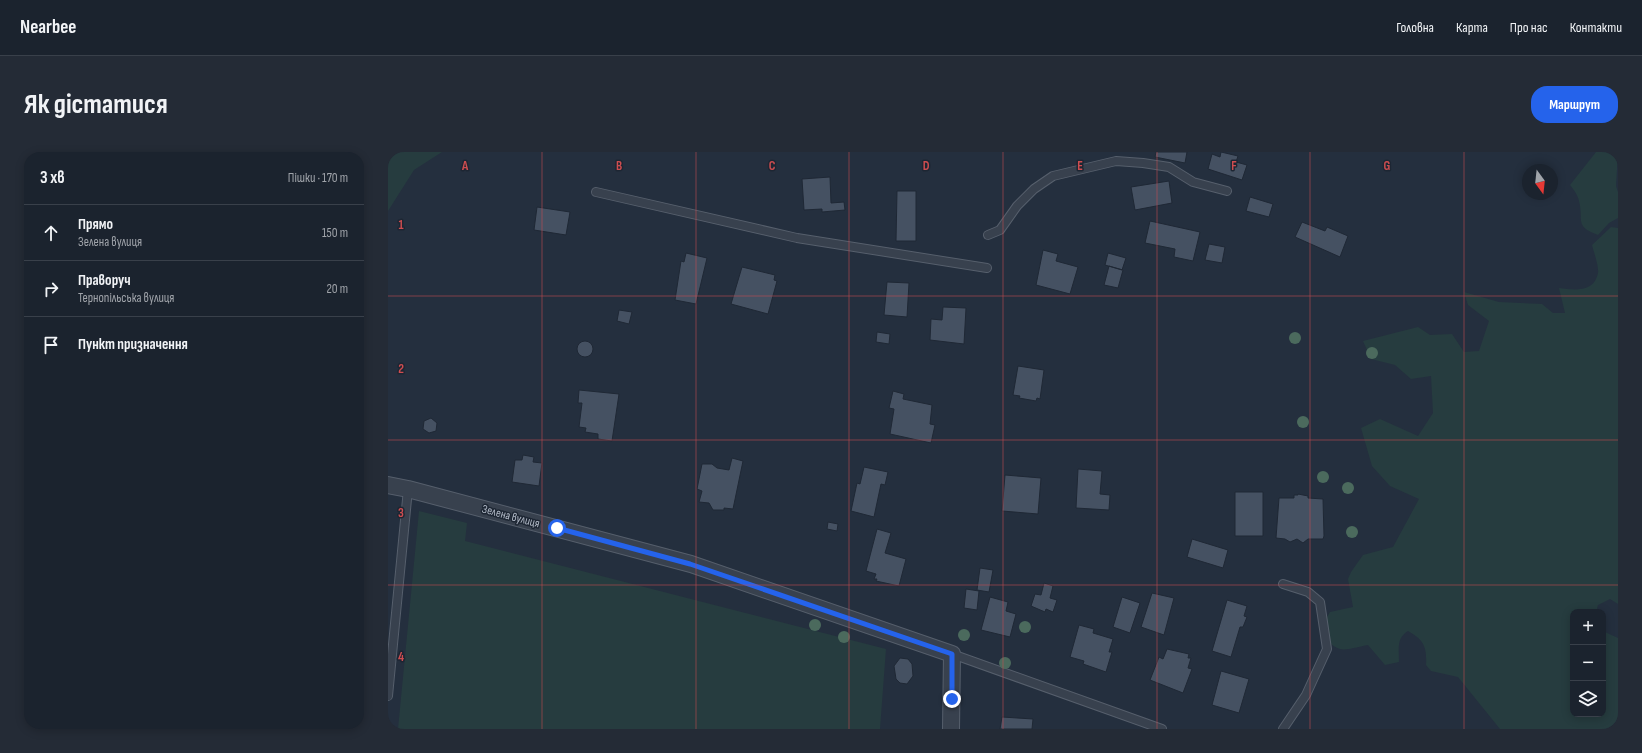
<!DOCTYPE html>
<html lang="uk">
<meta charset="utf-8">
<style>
:root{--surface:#1b232e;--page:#242b36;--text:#f1f3f6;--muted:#a0a4aa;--line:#39404a;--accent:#2563eb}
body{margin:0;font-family:"Sofia Sans Condensed",sans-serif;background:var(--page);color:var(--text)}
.controls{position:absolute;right:12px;bottom:12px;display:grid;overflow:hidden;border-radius:8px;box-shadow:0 2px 10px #0003}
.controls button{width:36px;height:36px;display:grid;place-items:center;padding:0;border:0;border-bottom:1px solid var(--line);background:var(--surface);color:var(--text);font:20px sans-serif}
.compass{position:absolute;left:1134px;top:12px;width:36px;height:36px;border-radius:50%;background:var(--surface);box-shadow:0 2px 10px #0003;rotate:165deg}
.stop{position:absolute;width:12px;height:12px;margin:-9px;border:3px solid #2563eb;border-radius:50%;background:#fff}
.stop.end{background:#2563eb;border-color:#fff;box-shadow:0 1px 4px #0008}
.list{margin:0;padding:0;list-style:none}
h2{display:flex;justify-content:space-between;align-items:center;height:52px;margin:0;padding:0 16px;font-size:17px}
h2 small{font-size:13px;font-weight:400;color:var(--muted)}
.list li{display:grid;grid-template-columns:26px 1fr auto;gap:12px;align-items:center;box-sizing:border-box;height:56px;padding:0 16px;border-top:1px solid var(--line)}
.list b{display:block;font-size:15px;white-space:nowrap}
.list p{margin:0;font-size:13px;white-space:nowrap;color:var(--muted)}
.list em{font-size:13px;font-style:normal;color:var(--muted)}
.icon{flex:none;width:22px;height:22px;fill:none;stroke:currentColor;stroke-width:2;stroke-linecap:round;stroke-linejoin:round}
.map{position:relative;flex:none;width:1230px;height:577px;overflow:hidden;border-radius:16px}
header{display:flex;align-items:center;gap:24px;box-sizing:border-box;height:56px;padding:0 20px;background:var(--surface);border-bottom:1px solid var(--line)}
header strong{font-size:19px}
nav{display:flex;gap:22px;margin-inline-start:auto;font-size:14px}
.intro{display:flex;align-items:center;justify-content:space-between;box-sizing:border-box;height:96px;padding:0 24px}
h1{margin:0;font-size:28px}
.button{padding:10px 18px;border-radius:16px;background:var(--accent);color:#fff;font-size:14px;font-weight:700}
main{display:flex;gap:24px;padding:0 24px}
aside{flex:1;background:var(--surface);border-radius:16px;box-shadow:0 2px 10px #0003}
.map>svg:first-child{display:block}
</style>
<header>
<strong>Nearbee</strong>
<nav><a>Головна</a><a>Карта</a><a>Про нас</a><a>Контакти</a></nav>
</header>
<div class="intro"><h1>Як дістатися</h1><a class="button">Маршрут</a></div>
<main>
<aside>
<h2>3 хв<small>Пішки · 170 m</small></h2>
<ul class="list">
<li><svg class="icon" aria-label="ahead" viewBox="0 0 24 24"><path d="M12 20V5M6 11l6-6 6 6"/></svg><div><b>Прямо</b><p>Зелена вулиця</p></div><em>150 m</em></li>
<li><svg class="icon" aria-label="right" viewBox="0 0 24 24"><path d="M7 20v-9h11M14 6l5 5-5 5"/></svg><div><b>Праворуч</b><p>Тернопільська вулиця</p></div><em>20 m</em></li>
<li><svg class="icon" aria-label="arrive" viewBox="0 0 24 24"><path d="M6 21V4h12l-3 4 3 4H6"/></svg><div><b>Пункт призначення</b></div></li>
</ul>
</aside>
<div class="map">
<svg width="1230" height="577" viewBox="0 0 1230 577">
<rect width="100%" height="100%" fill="#242f3e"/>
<path fill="#263c3f" d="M0 0H54L26 18 0 59Z
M1208 0H1230L1228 34 1230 40V66L1221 71 1210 83C1186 74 1196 69 1191 49 1190 43 1185 37 1182 33Z
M1223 75 1230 76V452L1222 447 1210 453 1208 460H1185V562H1215V476L1217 480 1230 486V577H1112L1070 525 1043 519 1038 513C1039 495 1036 488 1020 479 1008 486 1011 498 1011 510L997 513 980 493C953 498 954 503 933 483V476L942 460 965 455 960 427 963 420 975 403 1005 395 1031 347 1002 334 984 314 973 276 992 267 1030 284 1045 261 1043 224 1023 227 1007 213 983 207 975 189 1030 175 1042 183 1064 182 1076 200 1091 199 1101 169 1080 153 1076 140 1111 150 1154 152 1165 161H1177L1171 136C1186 138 1206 141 1210 121 1211 114 1206 101 1204 93Z
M31 359 79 371 77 389 498 497 492 577H10Z"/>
<path fill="#455162" stroke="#1f2835" d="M768 0H799L797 11 767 5Z
M833 0 850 4 848 10 859 13 854 28 820 17 824 2 832 5Z
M442 25 443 51 456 50 457 58 434 60V57L416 58 414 27Z
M781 29 784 51 747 58 743 35Z
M509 39H528V89H508Z
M862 45 885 52 881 65 858 59Z
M149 55 182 60 178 83 146 78Z
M762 69 812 80 805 109 786 105 787 97 757 91Z
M914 70 937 79 939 75 960 84 952 105 907 85Z
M821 92 837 95 834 111 817 108Z
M655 98 670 102 668 109 690 115 682 142 648 133Z
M298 101 319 106 308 152 287 148 293 109 296 110Z
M720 101 738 106 734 118 717 113Z
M721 114 735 118 730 136 716 133Z
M354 115 387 123 386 128 389 129 380 162 343 152Z
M499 130 521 131 519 165 496 163Z
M555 155 578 156 576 192 542 188 543 167 554 168Z
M231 158 244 160 241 172 229 169Z
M489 180 502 182 501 192 488 190Z
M189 197a8 8 0 1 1 16 0a8 8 0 1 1-16 0Z
M630 214 656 218 652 247 649 246 648 249 631 246 632 244 625 243Z
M191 238 231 242 224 289 210 287V282L197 280 198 276 191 275 194 251H190Z
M505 239 516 242 515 247 544 253 542 272 547 273 543 291 502 282 506 257 501 256Z
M43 266 49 271 48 279 41 281 35 277 36 269Z
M135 303 146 305 145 310 154 311 151 334 124 330 127 308H134Z
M344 306 355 309 345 357 336 356V358H325L321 351 311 350 314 339 309 337 314 312H324L329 316 341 318Z
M476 315 500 320 497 333 493 332 486 365 463 359 469 331 472 332Z
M690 317 714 319 712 342 722 343 721 358 688 356Z
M617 323 653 326 650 362 614 359Z
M847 340H875V384H847Z
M910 342 920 344V346L935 347 936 384 935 387H920L915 391 909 387 902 390 897 387 888 386 891 346H906V343H910Z
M440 370 450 372 449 379 439 377Z
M489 377 503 381 497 401 518 407 511 434 488 429 489 427H486L488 422 478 419Z
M804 387 840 398 835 416 799 405Z
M592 416 605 418 601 440 589 438Z
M656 431 665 434 662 446 669 448 665 460 658 457 657 460 643 454 647 442 653 443Z
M578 437 591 439 589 458 576 456Z
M764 441 786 446 776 483 753 475Z
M602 445 620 450 618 459 628 462 622 485 593 478Z
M734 445 752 451 742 481 725 475Z
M839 448 859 454 856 464 859 465 855 475H852L843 505 824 499Z
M691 473 706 477 705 481 725 487 721 500H724L718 520 695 512 696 509 682 505Z
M779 497 801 502 800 506H803L800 516 804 517 795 541 762 528 771 505 775 507Z
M512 506 520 507 524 512 525 524 519 532 512 531 508 527 506 514Z
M833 519 861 527 851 561 824 553Z
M614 565 645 567 644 577H612Z"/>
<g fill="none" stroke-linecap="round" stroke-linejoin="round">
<g stroke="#565f6c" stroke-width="10">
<path id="service" d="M208 40 409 86 599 116
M600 83 612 78 629 54 646 37 665 24 728 9 755 11 781 15 805 30 839 39
M564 502 774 577
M0 544 20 337
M895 577 918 543 939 497 932 450 920 440 895 432"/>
</g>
<g stroke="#565f6c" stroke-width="18">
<path id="minor" d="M0 333 20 337 303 412 564 502 563 577"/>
</g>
<use href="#service" stroke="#38414e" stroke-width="8"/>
<use href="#minor" stroke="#38414e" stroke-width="16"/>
</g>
<g fill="#4b6a5d">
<circle cx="907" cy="186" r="6"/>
<circle cx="984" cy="201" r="6"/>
<circle cx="915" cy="270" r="6"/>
<circle cx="935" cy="325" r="6"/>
<circle cx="960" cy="336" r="6"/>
<circle cx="964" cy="380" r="6"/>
<circle cx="427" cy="473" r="6"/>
<circle cx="637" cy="475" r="6"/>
<circle cx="576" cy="483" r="6"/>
<circle cx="456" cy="485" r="6"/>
<circle cx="617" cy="511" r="6"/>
</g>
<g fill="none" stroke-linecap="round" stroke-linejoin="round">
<path stroke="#2563eb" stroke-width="5" d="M169 376 302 412 564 502V547"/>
</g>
<path fill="none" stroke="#ce4d50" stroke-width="1" stroke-opacity="0.55" d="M154 0V577M308 0V577M461 0V577M615 0V577M769 0V577M922 0V577M1076 0V577M0 144H1230M0 288H1230M0 433H1230"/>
<g text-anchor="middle" stroke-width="3" stroke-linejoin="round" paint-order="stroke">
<g font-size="12" fill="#b4bcc9" stroke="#1d2633">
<text transform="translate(123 364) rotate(15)" y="4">Зелена вулиця</text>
</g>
</g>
<g font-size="13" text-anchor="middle" font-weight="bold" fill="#ce4d50" stroke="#1d2633" stroke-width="3" stroke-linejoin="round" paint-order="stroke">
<text x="77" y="18">A</text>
<text x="231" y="18">B</text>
<text x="384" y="18">C</text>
<text x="538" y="18">D</text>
<text x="692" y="18">E</text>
<text x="846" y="18">F</text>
<text x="999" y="18">G</text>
<text x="13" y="77">1</text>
<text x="13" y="221">2</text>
<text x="13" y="365">3</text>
<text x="13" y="509">4</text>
</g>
</svg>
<div class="controls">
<button>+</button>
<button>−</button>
<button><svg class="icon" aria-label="layers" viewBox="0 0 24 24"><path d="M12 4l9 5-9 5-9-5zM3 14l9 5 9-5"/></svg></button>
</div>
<svg class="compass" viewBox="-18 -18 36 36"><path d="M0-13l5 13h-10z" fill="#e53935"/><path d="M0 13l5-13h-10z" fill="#a0a4aa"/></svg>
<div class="stop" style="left:169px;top:376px"></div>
<div class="stop end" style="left:564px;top:547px"></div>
</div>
</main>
